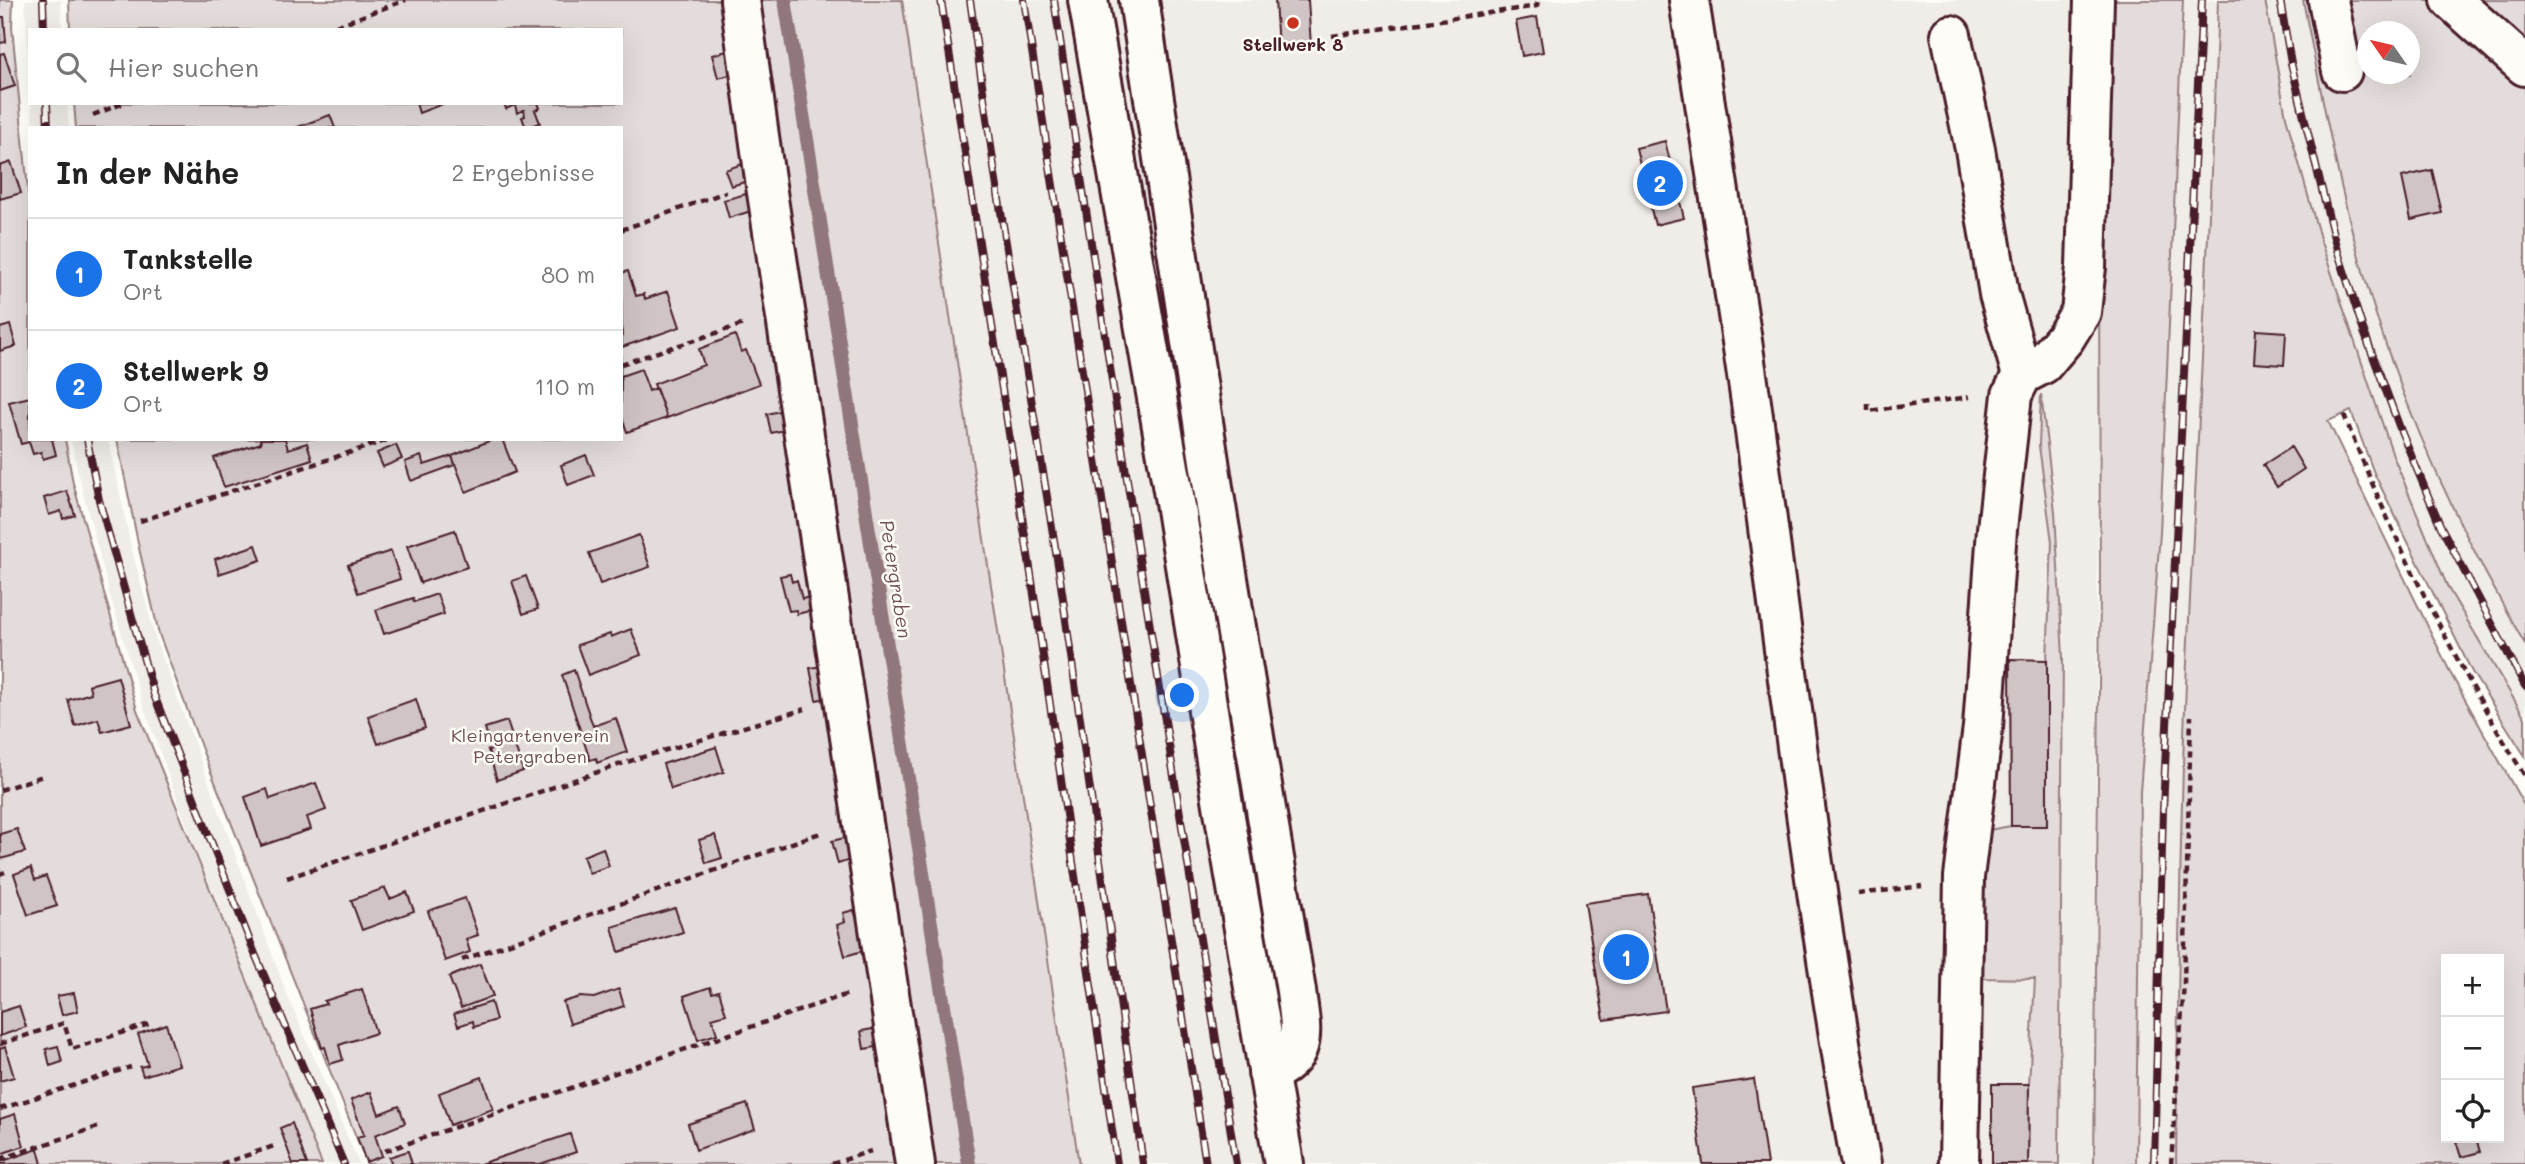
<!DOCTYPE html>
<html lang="de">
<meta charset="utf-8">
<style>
:root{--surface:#fff;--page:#f2f2f2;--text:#222;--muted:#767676;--line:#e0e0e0;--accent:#1a73e8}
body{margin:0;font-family:Mali,sans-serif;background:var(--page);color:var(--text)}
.controls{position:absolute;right:21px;bottom:21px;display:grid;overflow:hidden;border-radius:0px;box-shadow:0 7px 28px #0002}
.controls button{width:63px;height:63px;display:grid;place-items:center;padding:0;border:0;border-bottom:2px solid var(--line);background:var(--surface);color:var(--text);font:35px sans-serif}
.compass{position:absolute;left:2357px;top:21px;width:63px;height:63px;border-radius:50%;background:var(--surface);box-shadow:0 7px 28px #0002;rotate:304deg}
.you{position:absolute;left:1183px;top:696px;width:24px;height:24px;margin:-18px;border:5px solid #fff;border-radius:50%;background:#1a73e8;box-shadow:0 0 0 10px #1a73e833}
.badge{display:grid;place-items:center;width:46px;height:46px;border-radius:50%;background:var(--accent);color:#fff;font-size:23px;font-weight:700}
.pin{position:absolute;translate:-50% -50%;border:4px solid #fff;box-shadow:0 2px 7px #0006}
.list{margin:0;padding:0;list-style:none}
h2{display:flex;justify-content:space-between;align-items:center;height:91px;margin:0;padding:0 28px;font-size:30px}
h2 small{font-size:23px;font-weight:400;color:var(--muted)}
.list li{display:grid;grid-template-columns:46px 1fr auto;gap:21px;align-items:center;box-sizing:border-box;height:112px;padding:0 28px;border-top:2px solid var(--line)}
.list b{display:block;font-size:26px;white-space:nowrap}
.list p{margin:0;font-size:23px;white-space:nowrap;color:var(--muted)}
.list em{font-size:23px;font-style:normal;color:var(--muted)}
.icon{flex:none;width:38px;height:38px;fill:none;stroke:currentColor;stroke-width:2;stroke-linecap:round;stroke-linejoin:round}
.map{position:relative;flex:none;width:2525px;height:1164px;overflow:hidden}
.search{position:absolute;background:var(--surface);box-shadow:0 7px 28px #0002;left:28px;top:28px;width:595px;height:77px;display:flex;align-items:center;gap:18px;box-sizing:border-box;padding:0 24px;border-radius:0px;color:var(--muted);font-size:26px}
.panel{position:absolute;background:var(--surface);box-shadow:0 7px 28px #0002;left:28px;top:126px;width:595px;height:315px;border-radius:0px}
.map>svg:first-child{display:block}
</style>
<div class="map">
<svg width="2525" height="1164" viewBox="0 0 2525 1164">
<rect width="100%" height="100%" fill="#fdfcf7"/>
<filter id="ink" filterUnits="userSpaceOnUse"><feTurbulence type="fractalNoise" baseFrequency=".0143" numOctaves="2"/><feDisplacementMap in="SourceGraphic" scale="14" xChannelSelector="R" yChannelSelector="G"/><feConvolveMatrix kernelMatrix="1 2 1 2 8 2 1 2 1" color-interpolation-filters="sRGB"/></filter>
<g filter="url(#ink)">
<path fill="#f0ece8" d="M25 0H61L62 30H30V91Z
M902 0H2109L2099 267 2094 1164H1079Z
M2183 0H2218L2211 200 2185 709 2179 930 2176 1164H2136L2140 792 2160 533Z
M2265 0H2303L2330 137 2355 239 2388 351 2432 461 2477 555 2525 644V718L2448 588 2394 458 2321 242 2286 117Z
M31 103H67L69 128H33Z
M71 439H108L132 550 155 637 286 992 359 1164H323L195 848 143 705 111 599 79 477Z"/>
<path fill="#e3dcda" stroke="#967e82" stroke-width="2" fill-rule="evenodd" d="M0 0H13L12 27 30 211V439H65L73 483 137 710 322 1164H0Z
M69 0H726L903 1164H367L203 752 159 634 139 548 117 439H621V128H76L74 103H621V30H70Z
M749 0H902L1079 1164H925Z
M2109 0H2183L2160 533 2140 792 2136 1164H2094L2100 592 2099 267Z
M2218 0H2265L2286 117 2321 242 2394 458 2448 588 2525 718V756L2472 672 2374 473 2351 411 2328 421 2452 676 2525 807V1164H2176C2178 1012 2179 860 2185 708 2195 472 2210 236 2218 0ZM2446 959H2499V1138H2446Z
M2303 0H2525V644C2471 551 2423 452 2388 351 2348 237 2326 118 2303 0ZM2368 32H2410V74H2368Z
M2041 394 2055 512 2063 657 2059 1164H2028L2029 1084 2035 979 1979 978 1982 839 1989 830 2011 826 2047 825V660L2052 542 2039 446Z"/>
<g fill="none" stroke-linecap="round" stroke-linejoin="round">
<path stroke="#91777b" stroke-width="14" d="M785 0 969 1164"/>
</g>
<path fill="#d0c5c4" stroke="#4a1f2b" stroke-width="2" d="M1275 0H1308L1311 46 1278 48Z
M0 17H4L6 42 0 43Z
M1537 17 1543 52 1522 56 1516 21Z
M731 50 737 73 718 78 712 55Z
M4 53 15 86 0 91V54Z
M416 103H445L419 113Z
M504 103H538L540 108 535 110 540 123 526 128 522 117 525 116 524 110 517 113 515 105 506 109Z
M330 115 335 128H295Z
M1665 141 1684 218 1655 225 1636 148Z
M11 162 21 193 0 199V166Z
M745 163 751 180 731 186 725 170Z
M2432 170 2442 213 2411 220 2402 177Z
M746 194 751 211 729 218 724 200Z
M628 271 636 296 644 294 645 299 668 291 680 327 622 347 621 273Z
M10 325 16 346 0 351V328Z
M2256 330 2286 332 2284 365 2254 363Z
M735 335 741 352 746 350 759 384 667 418 654 384 704 365 699 349Z
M641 369 649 391 656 388 667 418 627 432 621 414V376Z
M30 397V439H52L56 455 43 459 41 452 33 454 29 442 21 444 9 402Z
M784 410 789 429 771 433 767 414Z
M260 439H285L288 449 307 443 312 459 224 487 214 458 261 443Z
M494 439H502L515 472 466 492 452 456Z
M396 445 402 459 383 467 377 453Z
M2291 447 2304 469 2277 487 2263 465Z
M586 455 594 475 568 485 561 465Z
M421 456 424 465 452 456 455 465 411 481 405 462Z
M67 491 75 515 63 519 61 511 49 515 44 498Z
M455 530 467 567 420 583 407 546Z
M639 535 650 567 600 584 589 553Z
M256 545 261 560 219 574 215 559Z
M391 551 400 579 358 593 348 565Z
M790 574 792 582 797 580 802 599 814 596 817 609 797 614 796 610 789 611 780 576Z
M526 576 538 609 523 614 512 581Z
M437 594 444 614 384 634 376 610 413 598 414 602Z
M631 629 641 655 588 675 577 645 610 634 611 637Z
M2010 659 2047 660V826H2011Z
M828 665 833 697 816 700 810 668Z
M574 670 593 726 616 718 627 752 597 763 596 758 590 760 562 675Z
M118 677 131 724 102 732 98 719 75 726 68 700 91 693 89 685Z
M416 699 425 728 378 744 368 716Z
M507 721 523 771 497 780 488 750H492L485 728Z
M716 747 724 772 671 789 663 764Z
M316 783 326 810 307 817 311 829 261 846 245 797 267 789 270 799Z
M17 829 25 852 1 859 0 834Z
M715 835 722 858 706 863 699 840Z
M848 837 853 859 838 864 832 841Z
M603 848 609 866 589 873 583 856Z
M31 868 35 880 46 876 57 906 28 915 14 874Z
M385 888 390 899 407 892 414 911 362 930 351 900Z
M1648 894 1666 1011 1604 1020 1585 903Z
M465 898 478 935 466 939 470 952 445 961 428 911Z
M675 908 683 932 619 952 612 927Z
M854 910 866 950 845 956 837 925 845 922 843 913Z
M480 964 493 996 461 1008 449 977Z
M710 987 712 993 719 991 726 1014 712 1018 717 1034 698 1040 684 996Z
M362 989 376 1033 339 1045 343 1060 330 1064 325 1047 322 1048 310 1009 326 1004 324 1001Z
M619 989 624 1006 570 1024 563 1002 580 997 594 998Z
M74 993 78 1011 62 1015 57 996Z
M491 1002 496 1020 474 1027 473 1021 458 1026 454 1014Z
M19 1006 26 1027 0 1036V1012Z
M166 1024 179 1065 143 1076 140 1067 148 1065 138 1034Z
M879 1028 882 1046 864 1049 861 1031Z
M58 1046 62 1062 50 1066 46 1049Z
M5 1047 14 1077 0 1081V1049Z
M482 1077 493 1109 450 1125 439 1093Z
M1754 1079 1767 1164H1703L1692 1088Z
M1992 1084H2029L2028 1164H1992Z
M371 1092 379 1114 399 1106 405 1123 375 1135 382 1156 366 1162 357 1137 364 1135 351 1100Z
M747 1104 755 1129 696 1150 688 1124Z
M15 1114 24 1146 0 1154V1119Z
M292 1123 307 1164H293L280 1128Z
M570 1134 576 1152 540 1164H480Z
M2469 1138H2476L2480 1152 2461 1157 2456 1141Z
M38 1149 42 1164H0V1162Z
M408 1151 412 1164H392L389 1157Z"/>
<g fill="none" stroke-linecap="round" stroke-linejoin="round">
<g stroke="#4a1f2b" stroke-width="44">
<path id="minor" d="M740 0 765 179 915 1164
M1088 0 1174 496 1224 811 1284 1164
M1139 0 1214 494 1296 991C1300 1027 1311 1057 1268 1073
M1689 0C1711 146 1736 292 1756 438 1789 680 1817 924 1861 1164
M2328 0 2342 71
M2451 0 2525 66
M1951 35 1975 149 1999 294 2022 375 2012 395 1997 529 1983 727 1964 877 1959 1164
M2022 375 2043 364 2065 338 2081 312 2086 267 2094 0"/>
</g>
<path stroke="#4a1f2b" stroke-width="4.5" stroke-dasharray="7 5" stroke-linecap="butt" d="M325 30 406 0
M1332 36 1537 6 1538 0
M93 115 124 103
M621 230 726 192
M621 364 744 324
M1868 403V411L1969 397
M2344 415C2393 540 2454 661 2525 776
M140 521 391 439
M0 790 43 776
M0 874 5 872
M287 878 636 759 805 709
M1858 894 1922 886
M462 960 823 832
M0 1044 64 1023 72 1049 149 1024
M0 1109 131 1067
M385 1151 848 994
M0 1159 101 1126
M221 1164 277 1145
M832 1164 871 1151
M2171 1164 2184 983 2191 716"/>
<use href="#minor" stroke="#fdfcf7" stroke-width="38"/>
<g stroke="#4a1f2b" stroke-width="8">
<path id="rail" d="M43 0 44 30
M941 0 1031 574 1117 1164
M970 0 996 181 1059 571 1143 1164
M1024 0 1206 1164
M1054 0 1139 558 1236 1164
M2280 0 2291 63 2318 174 2336 246 2363 329 2401 431 2441 527 2525 686
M47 103 48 128
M87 439 99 500 154 695 255 954 344 1164
M2154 1164 2163 809 2202 0"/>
</g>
<use href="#rail" stroke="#fdfcf7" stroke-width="5" stroke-dasharray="16" stroke-linecap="butt"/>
</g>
</g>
<circle fill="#c8321e" stroke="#fdfcf7" stroke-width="2.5" cx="1293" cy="23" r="7"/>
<g text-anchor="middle" stroke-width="5" stroke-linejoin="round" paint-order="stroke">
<g font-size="18" font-weight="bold" fill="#4a1f2b" stroke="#fdfcf7">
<text x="1293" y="51">Stellwerk 8</text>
</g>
<g font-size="18" fill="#704e57" stroke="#fdfcf7">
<text x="530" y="742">Kleingartenverein<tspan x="530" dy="21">Petergraben</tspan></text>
</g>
<g font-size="19" font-style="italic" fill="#73525a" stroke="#fdfcf7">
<text transform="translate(896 579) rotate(81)" y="7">Petergraben</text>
</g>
</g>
</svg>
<div class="controls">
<button>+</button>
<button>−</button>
<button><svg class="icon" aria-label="locate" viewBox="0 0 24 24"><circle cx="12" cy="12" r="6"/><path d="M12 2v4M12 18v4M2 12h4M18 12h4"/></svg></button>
</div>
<svg class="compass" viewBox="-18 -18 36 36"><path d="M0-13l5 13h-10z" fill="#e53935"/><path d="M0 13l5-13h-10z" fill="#767676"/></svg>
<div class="you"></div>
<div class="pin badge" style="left:1626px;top:957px">1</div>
<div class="pin badge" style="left:1660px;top:183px">2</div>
<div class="search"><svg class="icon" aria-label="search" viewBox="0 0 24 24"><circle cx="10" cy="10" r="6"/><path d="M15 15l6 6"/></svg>Hier suchen</div>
<section class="panel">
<h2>In der Nähe<small>2 Ergebnisse</small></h2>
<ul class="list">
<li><span class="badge">1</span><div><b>Tankstelle</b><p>Ort</p></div><em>80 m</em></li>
<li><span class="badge">2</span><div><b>Stellwerk 9</b><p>Ort</p></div><em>110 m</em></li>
</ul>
</section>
</div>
